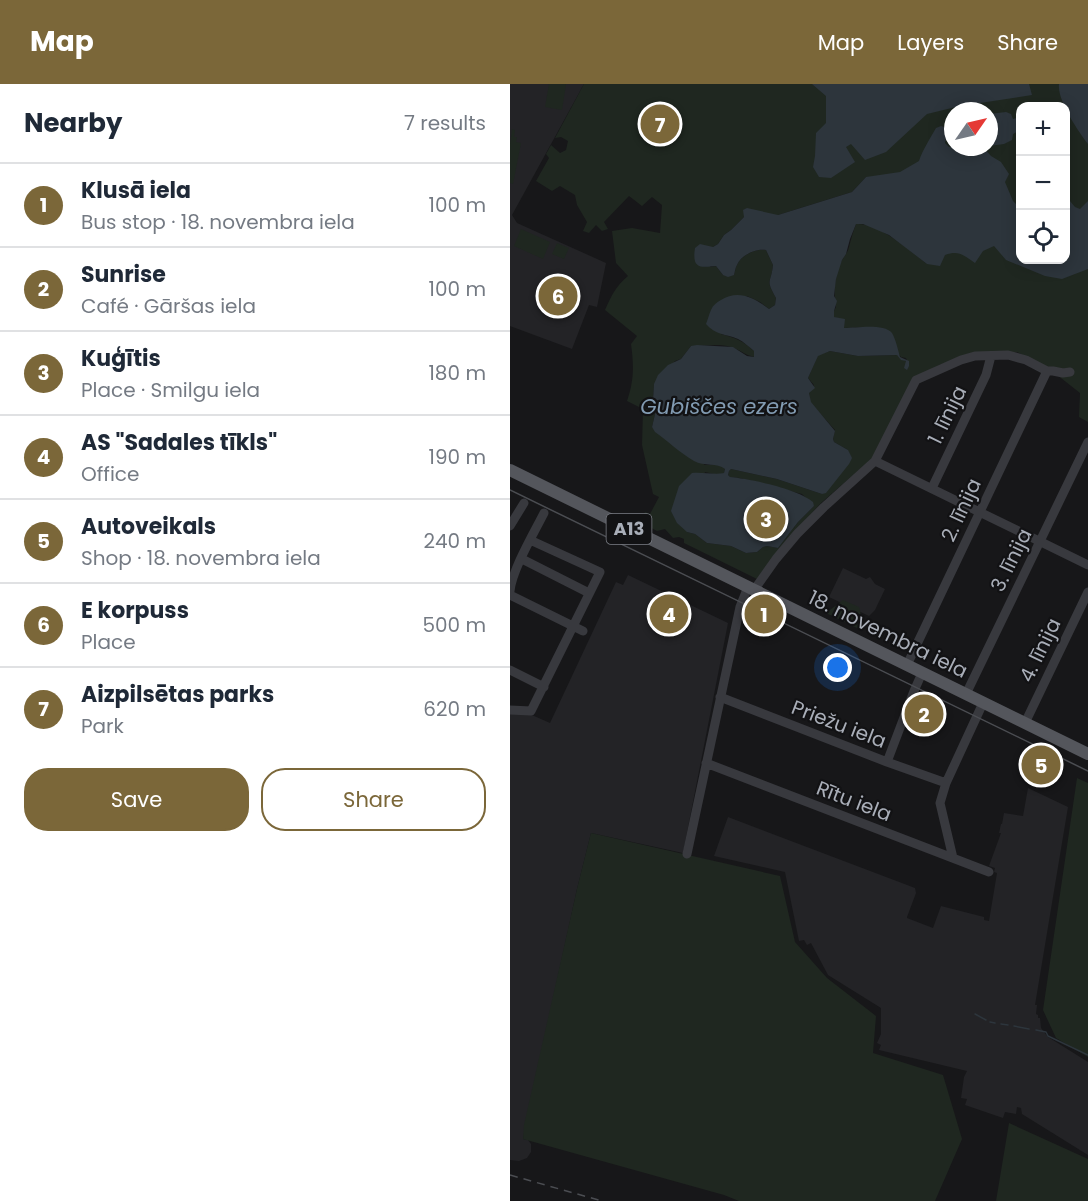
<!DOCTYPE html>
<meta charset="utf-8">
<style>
:root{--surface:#fff;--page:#f2f2f3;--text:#1f2937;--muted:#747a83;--line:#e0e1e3;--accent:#7b6739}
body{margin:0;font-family:Poppins,sans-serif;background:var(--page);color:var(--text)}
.controls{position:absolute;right:18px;top:18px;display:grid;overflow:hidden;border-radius:12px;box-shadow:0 3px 15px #0003}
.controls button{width:54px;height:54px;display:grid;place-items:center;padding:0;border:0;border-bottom:2px solid var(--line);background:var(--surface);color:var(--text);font:30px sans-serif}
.compass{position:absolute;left:434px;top:18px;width:54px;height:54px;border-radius:50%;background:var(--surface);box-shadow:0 3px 15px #0003;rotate:56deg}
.you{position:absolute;left:328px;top:584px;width:21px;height:21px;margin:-15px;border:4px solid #fff;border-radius:50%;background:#1a73e8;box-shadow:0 0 0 9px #1a73e833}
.badge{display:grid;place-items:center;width:39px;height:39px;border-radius:50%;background:var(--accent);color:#fff;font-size:20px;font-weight:700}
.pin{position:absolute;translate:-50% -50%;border:3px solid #fff;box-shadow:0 2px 6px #0006}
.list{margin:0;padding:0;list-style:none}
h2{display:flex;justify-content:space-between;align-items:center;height:78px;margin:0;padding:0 24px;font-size:26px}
h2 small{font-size:20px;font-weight:400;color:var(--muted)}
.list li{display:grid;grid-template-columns:39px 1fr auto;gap:18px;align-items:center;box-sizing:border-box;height:84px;padding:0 24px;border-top:2px solid var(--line)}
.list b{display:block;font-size:22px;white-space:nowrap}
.list p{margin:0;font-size:20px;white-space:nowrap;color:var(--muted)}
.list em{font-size:20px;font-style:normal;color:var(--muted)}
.actions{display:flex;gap:12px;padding:18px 24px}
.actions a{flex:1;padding:14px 0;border:2px solid var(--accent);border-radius:24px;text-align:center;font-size:21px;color:var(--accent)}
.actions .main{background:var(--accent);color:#fff}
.icon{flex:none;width:33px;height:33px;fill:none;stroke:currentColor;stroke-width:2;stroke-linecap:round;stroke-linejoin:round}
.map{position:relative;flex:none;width:578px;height:1117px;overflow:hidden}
header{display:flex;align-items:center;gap:36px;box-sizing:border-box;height:84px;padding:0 30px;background:var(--accent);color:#fff}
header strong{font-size:28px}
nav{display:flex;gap:33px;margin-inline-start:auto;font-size:21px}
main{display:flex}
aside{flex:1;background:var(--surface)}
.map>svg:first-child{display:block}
</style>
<header>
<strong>Map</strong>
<nav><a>Map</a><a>Layers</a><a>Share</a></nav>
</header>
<main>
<aside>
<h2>Nearby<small>7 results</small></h2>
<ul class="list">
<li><span class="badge">1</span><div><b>Klusā iela</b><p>Bus stop · 18. novembra iela</p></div><em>100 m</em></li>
<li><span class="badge">2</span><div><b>Sunrise</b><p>Café · Gāršas iela</p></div><em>100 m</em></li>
<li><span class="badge">3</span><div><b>Kuģītis</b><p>Place · Smilgu iela</p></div><em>180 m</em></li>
<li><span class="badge">4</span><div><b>AS &quot;Sadales tīkls&quot;</b><p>Office</p></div><em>190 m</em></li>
<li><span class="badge">5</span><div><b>Autoveikals</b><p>Shop · 18. novembra iela</p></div><em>240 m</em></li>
<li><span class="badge">6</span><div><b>E korpuss</b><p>Place</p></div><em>500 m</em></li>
<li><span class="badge">7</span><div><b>Aizpilsētas parks</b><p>Park</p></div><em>620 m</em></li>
</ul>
<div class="actions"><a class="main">Save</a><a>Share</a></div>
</aside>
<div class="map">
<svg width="578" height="1117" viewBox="0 0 578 1117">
<rect width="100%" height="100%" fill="#171719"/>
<path fill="#232326" d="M0 0H74L2 131 7 139 96 179 87 223 79 221 62 265 0 242Z
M333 484 356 495 360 493 365 500 375 505 365 526 359 532 319 513Z
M118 491 218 539 173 769 81 749 67 805 15 1043 13 1055 18 1056 21 1060V1068L17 1074 9 1077 0 1076V623L6 624 40 639 106 498 113 501Z
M518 704 558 723 525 921H527L526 930 528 931V934H530L531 944 538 953 578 978V1071L512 1030 511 1024 507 1023 506 1030 495 1028 493 1034 455 1021 457 1015 451 1014 454 993 457 987 369 966 371 961 367 959 371 950V924L318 891 301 859 297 861 294 856 289 857 275 788 204 772 218 733 405 804 406 809 397 833V834L423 844 431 822 474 833V836L479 837 487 789 484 788 485 784 479 782 491 749H489L491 740H492L494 729 513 732Z"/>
<path fill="#1f2720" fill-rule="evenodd" d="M39 0H56L52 26 35 23Z
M74 0H322L313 79 378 0H377H578V338L569 333 570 309 537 283 507 268 463 270 429 281 406 295 364 373 311 419 283 449 247 495 174 459V455L169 453 163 454 155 445 147 447 130 438 135 428 140 430 149 413 143 410 132 361 133 325 117 317C124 297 124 282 121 260L127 252 95 226C101 212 106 202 118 192L106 179 102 147 122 144 150 149 152 121 142 113 132 122 119 112 94 138 98 145 92 147 86 141 79 149 73 147 77 138 67 121 65 111 50 102 42 107 26 97 39 74 36 70 41 61 50 69 56 66 58 57 51 53 45 54ZM511 22H556V176H511ZM443 27H479V63H443ZM356 93 391 101 417 180C400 167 369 138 346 140 343 148 341 155 339 163 338 168 335 171 332 176 325 189 323 208 326 223L324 227V233L334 244 364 243 391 273 396 274 399 282 396 277 387 271 348 272 320 267 308 271 298 294 304 301 299 309 300 318 325 346 323 355 324 358 338 366 312 410 267 395 221 385 219 387 218 391 220 393 230 394 292 410 304 422 288 438 268 464 257 462 253 463 247 468 236 469 221 462 197 459 185 450 177 448 195 388 208 391 214 389 215 385 211 381H195L142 343 146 326 143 316 144 301 165 277 171 275 181 262C194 262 209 259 221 263 229 265 235 271 244 273V267C233 257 226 254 211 250L237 212 250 218 259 225 265 221 266 214C255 195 261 200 263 181L256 166C246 164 231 171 227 181 225 184 225 188 224 191H213L206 182 200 183 203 163 208 160 214 151 221 146 234 133 268 131 342 108Z
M2 45 5 46 4 53H7L6 58 11 59 3 100 0 99V60Z
M11 145 40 158 33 175 4 162Z
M47 159 59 164 54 175 42 170Z
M333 516 349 523C352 530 350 539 349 545L316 529Z
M567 694 578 699V973L546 954 533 926Z
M81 749 270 792 285 858 317 894 366 932 363 969 433 991 452 1055 425 1117H229L214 1111 13 1055 14 1041 67 805Z
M499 1039 578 1075V1117H486Z"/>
<path fill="#2d353c" d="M302 0H519L522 11 450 22 417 30 376 68 355 76 341 60 336 63 345 78 321 94 309 93 303 83 305 72 306 49 316 39V12Z
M549 0H578V60C568 47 547 16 549 0Z
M496 28 501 30 503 35 510 33V46L503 50 502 56 494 60 479 62V30Z
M431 42 438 44 435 59 439 63H473L481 72 491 78 499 90 495 98 503 117 510 124 511 176H556V117H560L565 123 570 125 578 117V185L552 195 535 192 496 176 484 162 473 167 465 179C453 171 449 166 435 171L430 182 417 180 379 151 353 140H346L340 155 336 170 332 176 326 195 324 212 327 217 324 227V233L335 235 334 244C346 244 374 239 382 249 386 256 388 266 390 273L399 277V282L397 286 394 284 396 277 391 276 387 271 348 272 320 267 308 272 298 294 305 304 299 309 301 318 325 347 323 355 324 358 338 366 342 374 339 380 316 409 312 410 267 395 221 385 219 387 218 391 220 393C241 395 288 405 303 418L304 422 288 438 268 464 257 462 253 463 247 468 236 469 221 462 197 459 185 450 177 448 167 439 161 427 169 402 182 389C193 388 205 391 214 389L215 385C207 378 194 383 184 377 170 369 158 357 145 348L142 343 146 326 143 316 144 300 148 291 158 281 171 275 181 262 187 261 223 263 237 272 244 273V267C239 263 234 258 228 255 216 250 205 251 196 240 198 235 199 230 201 226 203 221 207 218 211 216 228 205 245 214 259 225L265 221 266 214C255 195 261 200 263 181L256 166C246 164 231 171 227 181 225 184 225 188 224 191L218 193 213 191 206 182C189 184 182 184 185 164L190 160 203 163 208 160 214 151 221 146 234 133 233 126 237 124 268 131 342 108 356 93 390 88 409 77C413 65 420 55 426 44Z"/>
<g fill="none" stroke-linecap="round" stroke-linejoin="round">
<path stroke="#2d353c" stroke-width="1.5" d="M465 930 476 936
M480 938 485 939
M491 940 498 941
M504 942 519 945
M526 946 536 948 538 952 578 971"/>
<path stroke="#38393e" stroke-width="9" d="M365 377 578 481
M422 404 476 291 481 272
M0 442 14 419
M12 475 79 509
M244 506 266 475 287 450 314 423 365 377 406 296 451 276 465 272 498 271 516 276 537 287H543L553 289 560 288
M0 507C2 486 24 449 34 429
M0 511 73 547
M397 581 537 287
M0 586 34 603
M456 610 578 358
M210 613 377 678 436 699
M0 626 21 627 90 488 20 456
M515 639 578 508
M377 678 404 607 412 589
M196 679 479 788
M177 770 230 523 238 503
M443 774 430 719 436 699 473 619"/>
<path stroke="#54565c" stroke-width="12" d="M0 386 578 670"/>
<path stroke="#4b4d52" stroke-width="1.5" d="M0 406 578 687"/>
<path stroke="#4b4d52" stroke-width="1.5" stroke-dasharray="8 6" stroke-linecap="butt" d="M0 1091 92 1117"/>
</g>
<g text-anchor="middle" stroke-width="4.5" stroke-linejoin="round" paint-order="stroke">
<rect fill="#121214" stroke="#7c7f87" stroke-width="1.5" x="96.5" y="430" width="45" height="30" rx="4.5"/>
<g font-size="18" font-weight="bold" fill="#a9aeb8">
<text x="119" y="451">A13</text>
</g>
<g font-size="20" fill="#a9aeb8" stroke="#121214">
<text transform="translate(437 331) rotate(-64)" y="7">1. līnija</text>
<text transform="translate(451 426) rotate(-65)" y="7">2. līnija</text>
<text transform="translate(501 476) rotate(-64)" y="7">3. līnija</text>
<text transform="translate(378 550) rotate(26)" y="7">18. novembra iela</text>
<text transform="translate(530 566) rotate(-64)" y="7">4. līnija</text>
<text transform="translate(329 640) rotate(21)" y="7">Priežu iela</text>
<text transform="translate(344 717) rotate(21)" y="7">Rītu iela</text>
</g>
<g font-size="21" font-style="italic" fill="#829bb2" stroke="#121214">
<text x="209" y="330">Gubiščes ezers</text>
</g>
</g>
</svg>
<div class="controls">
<button>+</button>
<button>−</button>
<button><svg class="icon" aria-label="locate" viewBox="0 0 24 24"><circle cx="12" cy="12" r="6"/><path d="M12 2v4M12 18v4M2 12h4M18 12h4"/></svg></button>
</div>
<svg class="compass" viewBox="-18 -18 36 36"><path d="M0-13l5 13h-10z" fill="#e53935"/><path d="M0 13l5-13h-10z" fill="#747a83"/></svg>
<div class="you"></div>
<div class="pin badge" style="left:254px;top:530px">1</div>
<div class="pin badge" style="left:414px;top:630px">2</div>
<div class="pin badge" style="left:256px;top:435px">3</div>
<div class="pin badge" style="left:159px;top:530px">4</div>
<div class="pin badge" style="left:531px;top:681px">5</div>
<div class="pin badge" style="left:48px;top:212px">6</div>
<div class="pin badge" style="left:150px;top:40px">7</div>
</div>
</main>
